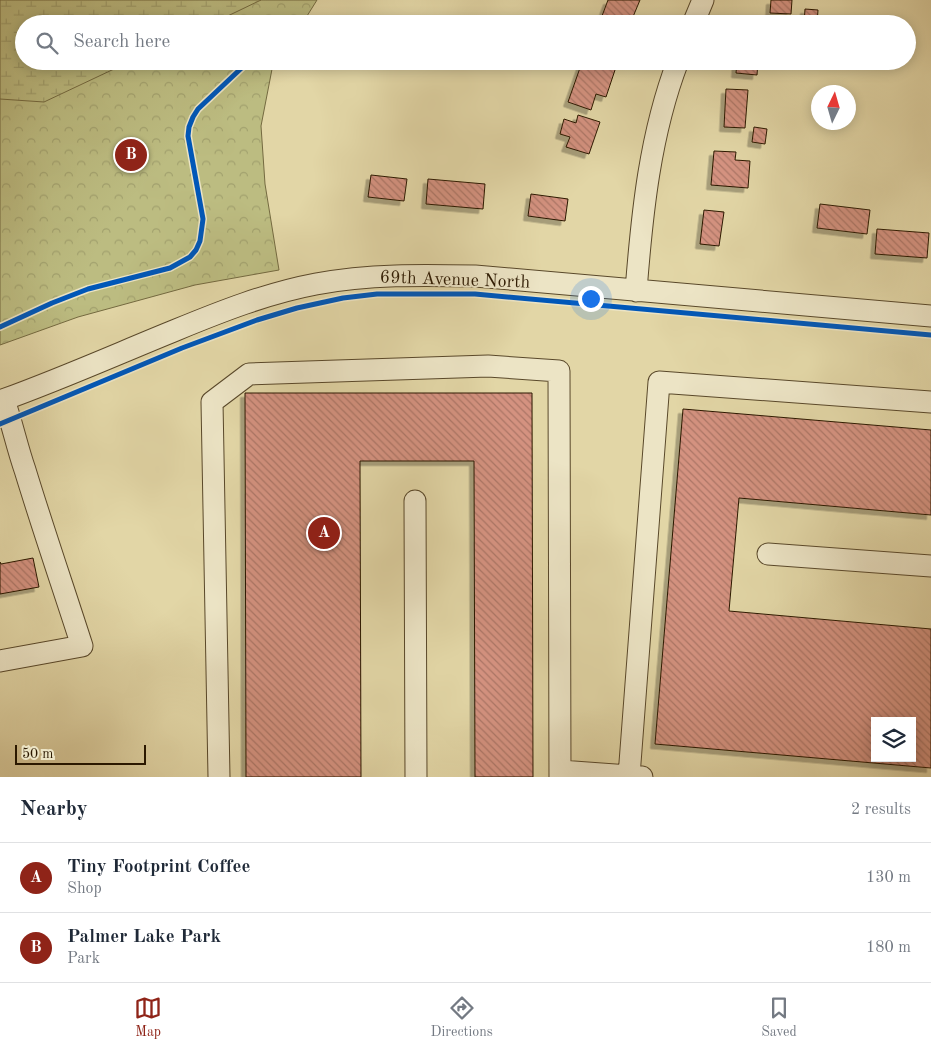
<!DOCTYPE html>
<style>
:root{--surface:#fff;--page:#f6f6f7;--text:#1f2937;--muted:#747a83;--line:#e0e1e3;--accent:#8f2418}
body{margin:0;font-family:"Old Standard TT",serif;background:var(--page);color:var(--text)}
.controls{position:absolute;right:15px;bottom:15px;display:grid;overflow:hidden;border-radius:0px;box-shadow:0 2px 12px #0003}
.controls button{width:45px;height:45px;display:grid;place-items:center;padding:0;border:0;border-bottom:1px solid var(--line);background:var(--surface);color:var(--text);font:25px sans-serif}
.compass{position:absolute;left:811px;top:85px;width:45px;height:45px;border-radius:50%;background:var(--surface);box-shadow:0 2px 12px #0003;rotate:5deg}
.scale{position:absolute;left:15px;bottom:12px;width:131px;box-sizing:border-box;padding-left:5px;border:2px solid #2b1800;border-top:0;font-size:14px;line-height:18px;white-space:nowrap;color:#2b1800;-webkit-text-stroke:4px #ece4c5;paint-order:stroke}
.you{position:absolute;left:590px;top:298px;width:18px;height:18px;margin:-12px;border:4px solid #fff;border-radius:50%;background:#1a73e8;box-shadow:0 0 0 8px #1a73e833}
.badge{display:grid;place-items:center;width:32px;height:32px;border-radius:50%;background:var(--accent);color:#fff;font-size:16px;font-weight:700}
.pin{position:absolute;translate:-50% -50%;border:2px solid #fff;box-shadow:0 1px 5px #0006}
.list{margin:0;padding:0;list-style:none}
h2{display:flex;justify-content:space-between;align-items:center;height:65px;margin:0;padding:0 20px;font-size:21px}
h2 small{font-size:16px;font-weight:400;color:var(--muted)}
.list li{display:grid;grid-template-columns:32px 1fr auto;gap:15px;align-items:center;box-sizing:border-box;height:70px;padding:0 20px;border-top:1px solid var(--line)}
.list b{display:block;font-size:19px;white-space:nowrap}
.list p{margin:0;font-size:16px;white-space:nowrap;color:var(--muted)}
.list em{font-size:16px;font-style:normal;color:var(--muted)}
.icon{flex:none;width:28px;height:28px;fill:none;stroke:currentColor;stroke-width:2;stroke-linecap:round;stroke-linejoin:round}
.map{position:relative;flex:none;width:931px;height:777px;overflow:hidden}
.search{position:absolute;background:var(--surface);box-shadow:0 2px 12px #0003;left:15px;right:15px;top:15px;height:55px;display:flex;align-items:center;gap:12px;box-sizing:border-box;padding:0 18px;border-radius:28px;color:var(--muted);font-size:19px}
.sheet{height:205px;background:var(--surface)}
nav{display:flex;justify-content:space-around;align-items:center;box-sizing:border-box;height:70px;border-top:1px solid var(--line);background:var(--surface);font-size:14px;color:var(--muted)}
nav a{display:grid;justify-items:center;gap:2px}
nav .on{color:var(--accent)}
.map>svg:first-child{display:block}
</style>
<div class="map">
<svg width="931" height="777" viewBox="0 0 931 777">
<defs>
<pattern id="forest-crowns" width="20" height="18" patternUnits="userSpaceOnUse" patternTransform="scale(1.25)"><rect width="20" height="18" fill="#bcbc81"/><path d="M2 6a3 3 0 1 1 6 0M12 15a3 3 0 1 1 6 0" fill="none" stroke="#a2a16e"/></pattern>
<pattern id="wetland-marsh" width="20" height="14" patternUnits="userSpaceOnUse" patternTransform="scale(1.25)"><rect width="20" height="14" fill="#bcbc81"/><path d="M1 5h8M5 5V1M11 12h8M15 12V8" fill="none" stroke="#a2a16e"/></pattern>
<pattern id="building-back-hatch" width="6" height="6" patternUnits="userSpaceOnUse" patternTransform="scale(1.25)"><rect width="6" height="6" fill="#d49280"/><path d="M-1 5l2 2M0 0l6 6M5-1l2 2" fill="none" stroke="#ac7666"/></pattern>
<filter id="shadow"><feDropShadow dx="-4.5" dy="4.5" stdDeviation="0" flood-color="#0004"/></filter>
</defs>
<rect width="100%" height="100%" fill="#e2d6a6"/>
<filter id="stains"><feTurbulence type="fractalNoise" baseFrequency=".004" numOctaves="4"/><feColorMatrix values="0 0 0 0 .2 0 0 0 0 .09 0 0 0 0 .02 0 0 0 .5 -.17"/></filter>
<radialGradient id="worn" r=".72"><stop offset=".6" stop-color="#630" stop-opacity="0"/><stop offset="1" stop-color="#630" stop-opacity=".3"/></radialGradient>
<path fill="url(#forest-crowns)" stroke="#746a40" d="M0 0H317L302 24H24V61H275L273 64 261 126 265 184 279 270 195 285 78 317 0 345Z"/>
<path fill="url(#wetland-marsh)" stroke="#746a40" d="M0 0H261L211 24H24V61H131L44 102 0 99Z"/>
<path fill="url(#building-back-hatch)" stroke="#2b1800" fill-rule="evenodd" filter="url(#shadow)" d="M608 0H640L630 24H599Z
M771 0H792L791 14 770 13Z
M805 9 818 10 817 24H804Z
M592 61H600L616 67 606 97 596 94 591 110 568 102 581 65 590 68Z
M737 61H758L757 75 736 73Z
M726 89 748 90 745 128 724 127Z
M578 115 600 122 589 154 566 147 570 137 560 134 564 119 576 123Z
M754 127 767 129 765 144 752 142Z
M714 151 736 152 735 160 750 161 748 188 711 185Z
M371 175 407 179 404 201 368 197Z
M428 179 485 184 483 209 426 204Z
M531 194 568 199 565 221 528 216Z
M820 204 870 210 867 234 817 228Z
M704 210 724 212 719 246 700 244Z
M877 229 929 233 927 258 875 254Z
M245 393H532L533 777H475L474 461H360L361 777H246Z
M683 409 931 430V515L739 498 729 611 931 629V768L655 744ZM875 721H912V758H875Z
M33 558 39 587 0 594V562L1 564Z"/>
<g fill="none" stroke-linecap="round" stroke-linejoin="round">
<g stroke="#59482a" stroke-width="23">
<path id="minor" d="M693 24 703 0
M636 291C642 213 650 134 678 61
M0 401C59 380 117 354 176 330 222 311 268 293 316 284 369 274 422 275 475 276L931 316
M415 501 416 777
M768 554 931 566
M0 661 82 646C63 587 43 529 25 470 17 447 12 423 4 400
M560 771 629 776
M219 777 212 402 249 374 488 366 559 371 560 777
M642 777 629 776 659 382 931 402"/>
</g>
<use href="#minor" stroke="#ece4c5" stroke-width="21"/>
<g stroke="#ece4c5" stroke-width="8">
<path id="cycleway" d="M0 327 52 303 88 289 170 268 190 257 196 250 200 241 203 219 188 136 189 127 193 117 198 109 249 61
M0 424 182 348 257 320 297 308 343 298 377 294H475L931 335"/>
</g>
<use href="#cycleway" stroke="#0057b8" stroke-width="5"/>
</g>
<g text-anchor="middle" stroke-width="4" stroke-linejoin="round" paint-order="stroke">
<g font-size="18" fill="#2b1800" stroke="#ece4c5">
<text transform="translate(455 279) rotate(2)" y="6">69th Avenue North</text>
</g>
</g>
<rect width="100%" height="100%" filter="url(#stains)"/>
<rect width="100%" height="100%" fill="url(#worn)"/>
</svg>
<div class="controls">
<button><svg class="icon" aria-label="layers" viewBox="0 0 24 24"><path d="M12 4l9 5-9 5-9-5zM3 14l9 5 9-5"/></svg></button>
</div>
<svg class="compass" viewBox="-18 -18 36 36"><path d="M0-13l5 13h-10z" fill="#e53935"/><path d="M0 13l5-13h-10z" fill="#747a83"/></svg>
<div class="scale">50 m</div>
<div class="you"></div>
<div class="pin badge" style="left:324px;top:533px">A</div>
<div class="pin badge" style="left:131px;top:155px">B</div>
<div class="search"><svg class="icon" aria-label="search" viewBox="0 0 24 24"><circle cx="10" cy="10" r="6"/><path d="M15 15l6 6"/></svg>Search here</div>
</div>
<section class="sheet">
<h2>Nearby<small>2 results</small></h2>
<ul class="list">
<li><span class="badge">A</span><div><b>Tiny Footprint Coffee</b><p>Shop</p></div><em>130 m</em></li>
<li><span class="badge">B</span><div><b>Palmer Lake Park</b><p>Park</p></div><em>180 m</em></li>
</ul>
</section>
<nav>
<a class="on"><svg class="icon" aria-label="map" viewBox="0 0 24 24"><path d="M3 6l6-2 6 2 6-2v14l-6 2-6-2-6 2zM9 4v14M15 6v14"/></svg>Map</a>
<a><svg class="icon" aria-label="directions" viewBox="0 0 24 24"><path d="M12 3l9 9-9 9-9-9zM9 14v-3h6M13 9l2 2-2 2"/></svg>Directions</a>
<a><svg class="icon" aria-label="saved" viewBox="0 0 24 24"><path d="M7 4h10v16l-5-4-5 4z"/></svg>Saved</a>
</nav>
